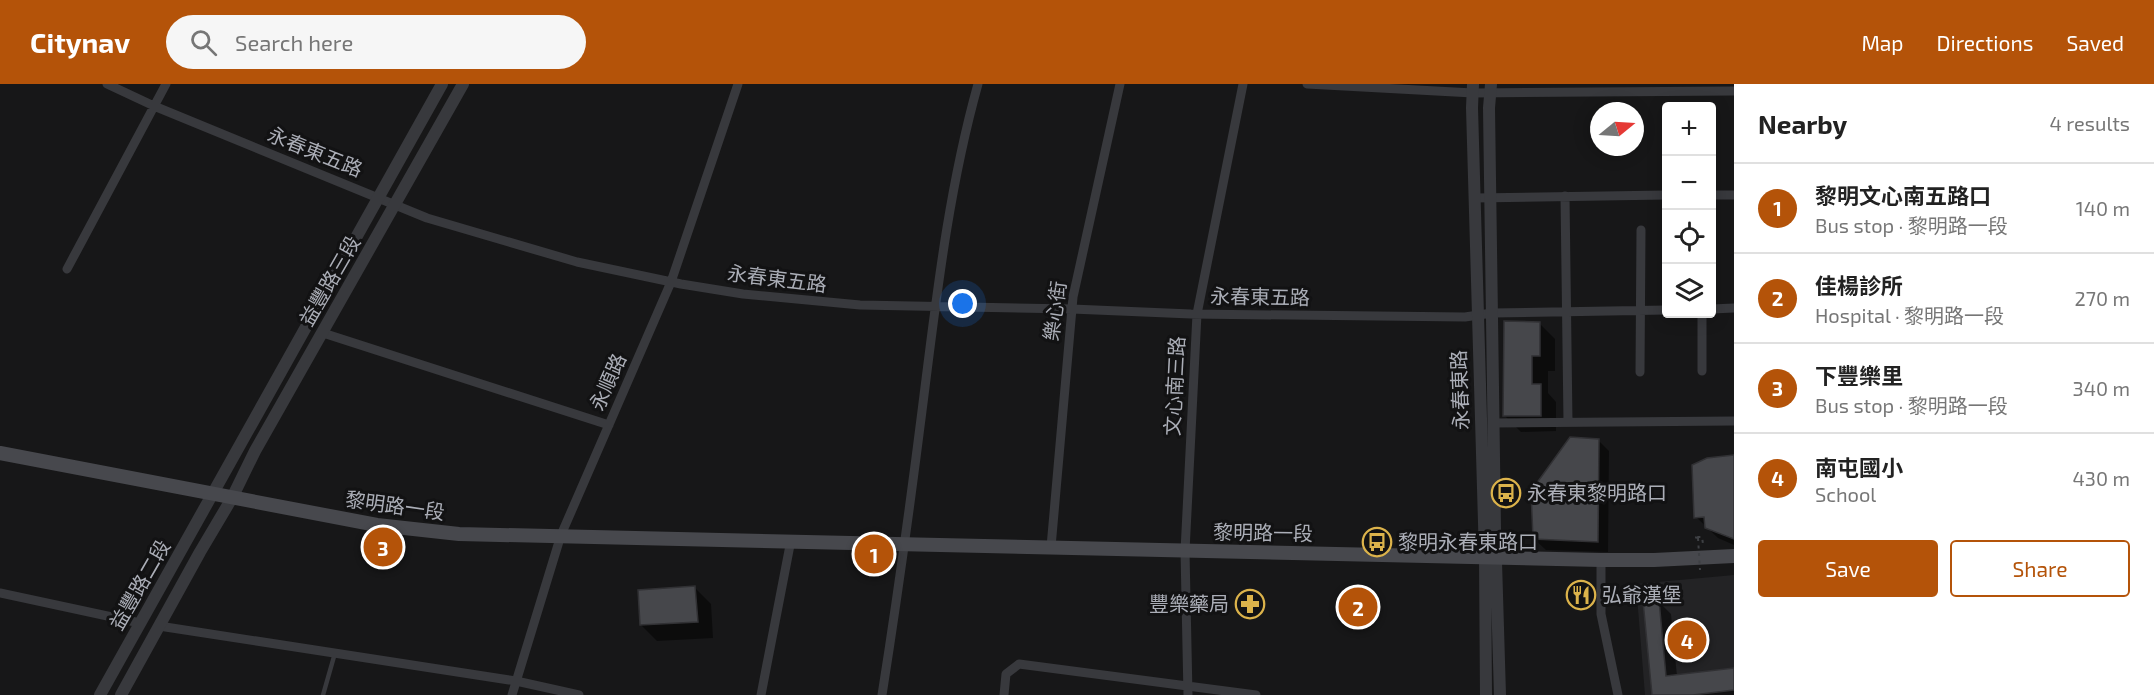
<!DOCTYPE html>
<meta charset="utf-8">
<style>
:root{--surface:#fff;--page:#f6f6f6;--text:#222;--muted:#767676;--line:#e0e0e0;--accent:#b45309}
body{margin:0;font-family:"Exo 2","Noto Sans TC",sans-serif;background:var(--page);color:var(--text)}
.controls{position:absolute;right:18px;top:18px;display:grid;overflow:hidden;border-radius:6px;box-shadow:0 3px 15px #0003}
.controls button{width:54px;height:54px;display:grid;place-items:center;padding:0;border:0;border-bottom:2px solid var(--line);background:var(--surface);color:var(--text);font:30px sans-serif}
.compass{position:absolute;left:1590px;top:18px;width:54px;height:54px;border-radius:50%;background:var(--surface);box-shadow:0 3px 15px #0003;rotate:72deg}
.you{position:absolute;left:963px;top:220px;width:21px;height:21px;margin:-15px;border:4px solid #fff;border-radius:50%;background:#1a73e8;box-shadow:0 0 0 9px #1a73e833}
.badge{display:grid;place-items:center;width:39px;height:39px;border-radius:50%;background:var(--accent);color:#fff;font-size:20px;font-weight:700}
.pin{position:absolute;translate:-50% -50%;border:3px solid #fff;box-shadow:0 2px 6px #0006}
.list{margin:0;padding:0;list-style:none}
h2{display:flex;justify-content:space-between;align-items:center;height:78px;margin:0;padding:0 24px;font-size:26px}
h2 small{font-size:20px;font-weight:400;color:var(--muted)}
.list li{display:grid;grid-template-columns:39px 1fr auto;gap:18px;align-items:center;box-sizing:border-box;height:90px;padding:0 24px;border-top:2px solid var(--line)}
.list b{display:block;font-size:22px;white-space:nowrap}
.list p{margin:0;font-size:20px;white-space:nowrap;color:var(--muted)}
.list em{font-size:20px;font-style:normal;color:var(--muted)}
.actions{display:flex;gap:12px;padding:18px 24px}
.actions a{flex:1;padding:14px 0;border:2px solid var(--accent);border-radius:6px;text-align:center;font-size:21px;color:var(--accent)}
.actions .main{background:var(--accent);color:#fff}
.icon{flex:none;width:33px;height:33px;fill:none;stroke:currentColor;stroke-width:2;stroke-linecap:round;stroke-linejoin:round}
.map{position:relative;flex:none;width:1734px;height:611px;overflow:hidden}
header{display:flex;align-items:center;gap:36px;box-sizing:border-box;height:84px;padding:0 30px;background:var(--accent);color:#fff}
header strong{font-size:28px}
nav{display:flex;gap:33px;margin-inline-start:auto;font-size:21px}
.search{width:420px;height:54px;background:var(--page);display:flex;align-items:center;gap:15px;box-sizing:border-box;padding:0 21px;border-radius:33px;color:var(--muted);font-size:22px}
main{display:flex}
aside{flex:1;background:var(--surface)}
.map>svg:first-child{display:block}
</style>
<header>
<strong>Citynav</strong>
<div class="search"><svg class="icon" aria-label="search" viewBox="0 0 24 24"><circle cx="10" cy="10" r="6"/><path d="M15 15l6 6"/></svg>Search here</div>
<nav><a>Map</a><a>Directions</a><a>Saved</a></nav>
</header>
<main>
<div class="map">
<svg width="1734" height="611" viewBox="0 0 1734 611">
<rect width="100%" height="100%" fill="#171718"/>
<path fill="#232325" d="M1734 491V611H1645L1636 500Z"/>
<path fill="#0007" d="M1539 239 1555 255V287H1548V309L1556 318V347L1521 348 1505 332Z
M1598 356 1609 367 1608 468 1546 466 1534 455Z
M1734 373V461L1718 454 1696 433Z
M695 504 711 520 713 554 657 557 641 541Z
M1658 517 1671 530 1677 592 1734 585V611H1654Z"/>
<path fill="#46474b" stroke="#313134" stroke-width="1.5" d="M1504 237 1540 238V272H1532V300H1541V332H1503Z
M1570 353 1599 355 1598 458 1533 455 1531 407Z
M1734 371V455L1705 444 1704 433 1694 434 1692 381 1707 374Z
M695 502 698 538 640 541 638 506Z
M1659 516 1666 592 1734 584V606L1693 611H1652L1643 517Z"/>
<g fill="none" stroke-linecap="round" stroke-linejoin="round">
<path stroke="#3e4044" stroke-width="2" stroke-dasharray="3 4.5" stroke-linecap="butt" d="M1698 454 1694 453H1702L1703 460"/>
<path stroke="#38393d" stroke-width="4.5" d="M323 611 335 569"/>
<path stroke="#38393d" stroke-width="9" d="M107 0 154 22 427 134 577 178 681 200 743 210 860 221 1072 225 1191 230 1465 233 1492 229 1666 226
M1307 0 1473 9 1734 7
M1712 111H1734
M1565 112 1568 338
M1474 114 1666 111
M67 185 166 0
M1712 225 1734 224
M323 249 609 341
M1702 287V230
M1640 288 1641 146
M1493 339 1734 337
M1051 463 1073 213 1120 0
M1601 476V530L1618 611
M0 509 140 539
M159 542 516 597 579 611
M512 611 561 451 671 198 738 0
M761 611 791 456
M882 611C897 516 910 422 922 327 936 217 948 107 978 0
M1004 611 1006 590 1019 580 1256 611
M1188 611 1185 467 1197 230 1243 0"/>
<path stroke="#38393d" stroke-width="12" d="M1473 0 1472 24 1485 473 1486 611
M1491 0 1489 24 1495 444 1500 611
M100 611 442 0
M121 611 200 468 232 414 255 367 463 0"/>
<path stroke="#47484d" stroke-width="14" d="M0 369 377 441 459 450 1601 476H1654L1734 472"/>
<path stroke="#3e4044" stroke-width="2" stroke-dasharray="3 4.5" stroke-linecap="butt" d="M1698 454 1700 486"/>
</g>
<defs>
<g id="bus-ring" transform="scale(1.5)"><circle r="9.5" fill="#121213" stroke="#dcb34b" stroke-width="1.5"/><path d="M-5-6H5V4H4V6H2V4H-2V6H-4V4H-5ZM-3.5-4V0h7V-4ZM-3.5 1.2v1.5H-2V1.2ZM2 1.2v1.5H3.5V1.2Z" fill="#dcb34b"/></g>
<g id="restaurant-ring" transform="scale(1.5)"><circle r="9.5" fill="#121213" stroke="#dcb34b" stroke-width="1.5"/><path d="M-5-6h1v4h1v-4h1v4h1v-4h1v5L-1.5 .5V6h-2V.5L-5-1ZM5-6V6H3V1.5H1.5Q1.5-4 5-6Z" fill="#dcb34b"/></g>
<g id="pharmacy-ring" transform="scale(1.5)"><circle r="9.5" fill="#121213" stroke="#dcb34b" stroke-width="1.5"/><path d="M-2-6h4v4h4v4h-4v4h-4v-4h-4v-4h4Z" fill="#dcb34b"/></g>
</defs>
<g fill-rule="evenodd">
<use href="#bus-ring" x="1506" y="409"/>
<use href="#bus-ring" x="1377" y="458"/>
<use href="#restaurant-ring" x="1581" y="511"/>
<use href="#pharmacy-ring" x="1250" y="520"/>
</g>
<g text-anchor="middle" stroke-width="6" stroke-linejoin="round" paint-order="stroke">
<g font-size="20" fill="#abaeb7" stroke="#121213">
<text transform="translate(315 68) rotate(22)" y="7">永春東五路</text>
<text transform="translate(777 195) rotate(7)" y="7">永春東五路</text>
<text transform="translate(330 197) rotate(-60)" y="7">益豐路三段</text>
<text transform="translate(1260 213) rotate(1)" y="7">永春東五路</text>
<text transform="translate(1055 227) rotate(-82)" y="7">樂心街</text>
<text transform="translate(608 298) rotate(-66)" y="7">永順路</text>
<text transform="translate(1175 302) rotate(-87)" y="7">文心南三路</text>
<text transform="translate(1460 306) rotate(-92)" y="7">永春東路</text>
<text transform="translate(395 422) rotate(8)" y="7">黎明路一段</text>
<text transform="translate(1263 449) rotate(1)" y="7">黎明路一段</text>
<text transform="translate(140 501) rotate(-60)" y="7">益豐路二段</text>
</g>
<g font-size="20" fill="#abaeb7" stroke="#121213" text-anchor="start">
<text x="1527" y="416">永春東黎明路口</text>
<text x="1398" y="465">黎明永春東路口</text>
<text x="1602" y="518">弘爺漢堡</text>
<text x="1229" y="527" text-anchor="end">豐樂藥局</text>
</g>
</g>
</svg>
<div class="controls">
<button>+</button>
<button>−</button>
<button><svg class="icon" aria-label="locate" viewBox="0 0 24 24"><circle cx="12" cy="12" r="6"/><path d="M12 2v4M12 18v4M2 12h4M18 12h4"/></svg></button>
<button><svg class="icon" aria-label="layers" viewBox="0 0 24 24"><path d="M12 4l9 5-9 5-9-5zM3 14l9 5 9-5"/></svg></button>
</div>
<svg class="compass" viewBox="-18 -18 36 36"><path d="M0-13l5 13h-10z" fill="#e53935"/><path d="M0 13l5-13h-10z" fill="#767676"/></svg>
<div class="you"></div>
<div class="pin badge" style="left:874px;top:470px">1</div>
<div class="pin badge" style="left:1358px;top:523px">2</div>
<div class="pin badge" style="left:383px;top:463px">3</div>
<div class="pin badge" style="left:1687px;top:556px">4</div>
</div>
<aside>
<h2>Nearby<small>4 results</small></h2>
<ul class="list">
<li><span class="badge">1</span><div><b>黎明文心南五路口</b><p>Bus stop · 黎明路一段</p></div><em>140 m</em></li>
<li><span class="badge">2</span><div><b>佳楊診所</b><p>Hospital · 黎明路一段</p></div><em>270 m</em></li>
<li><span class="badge">3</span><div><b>下豐樂里</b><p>Bus stop · 黎明路一段</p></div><em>340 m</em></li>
<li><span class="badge">4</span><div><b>南屯國小</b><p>School</p></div><em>430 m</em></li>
</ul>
<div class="actions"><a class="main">Save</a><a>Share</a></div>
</aside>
</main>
